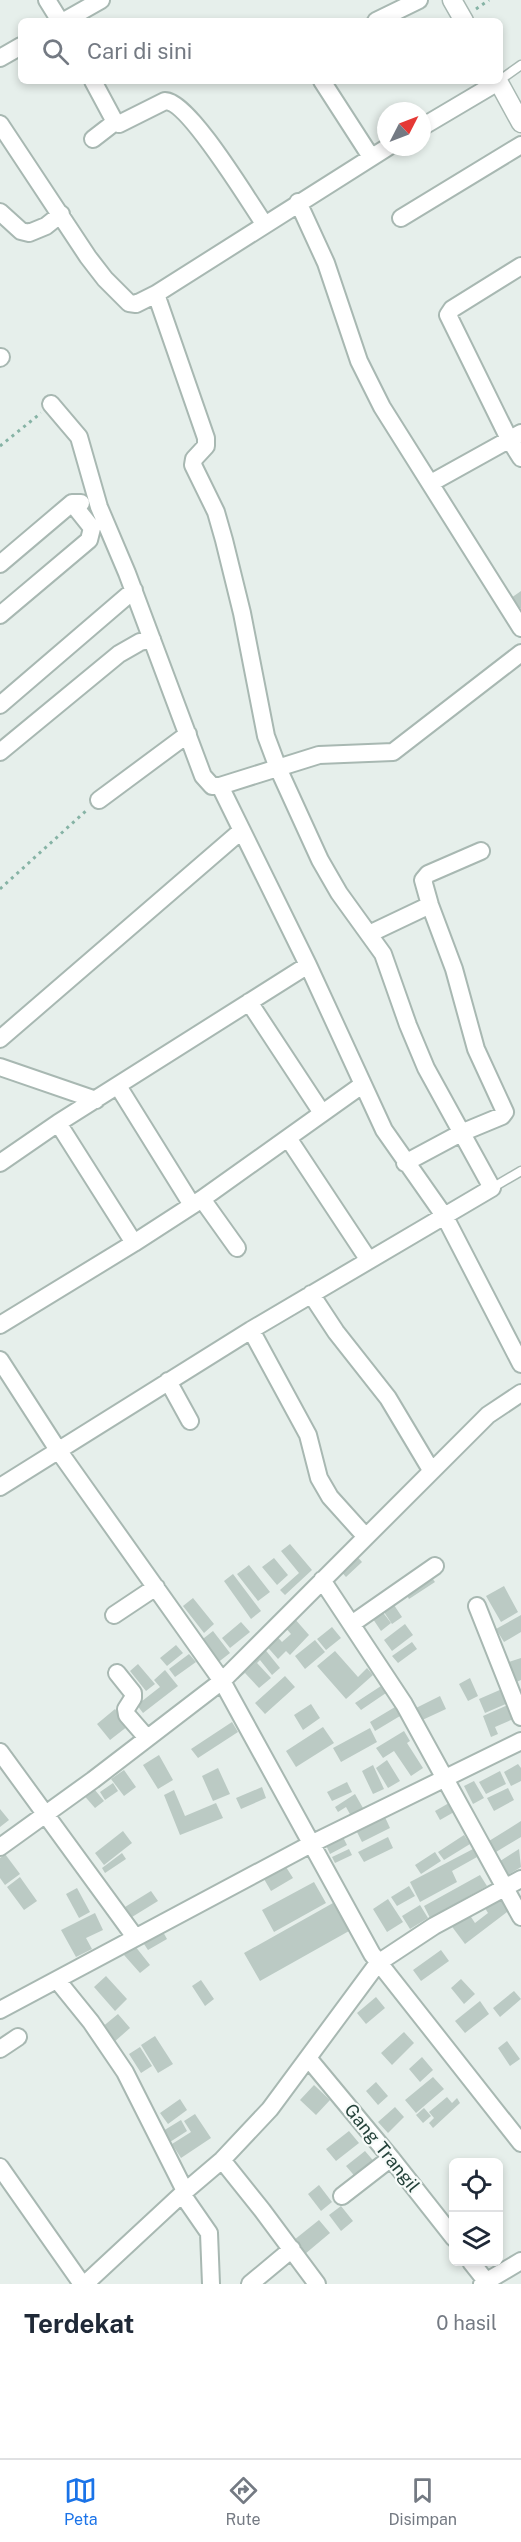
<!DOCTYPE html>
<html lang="id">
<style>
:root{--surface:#fff;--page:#f6f6f7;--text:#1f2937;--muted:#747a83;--line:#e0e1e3;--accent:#1a73e8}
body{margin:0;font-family:"Public Sans",sans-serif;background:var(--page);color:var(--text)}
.controls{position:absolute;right:18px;bottom:18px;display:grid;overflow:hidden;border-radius:9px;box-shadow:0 3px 9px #0003}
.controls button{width:54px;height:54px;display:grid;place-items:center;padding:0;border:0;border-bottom:2px solid var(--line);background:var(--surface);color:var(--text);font:30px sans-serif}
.compass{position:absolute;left:377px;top:102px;width:54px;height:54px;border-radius:50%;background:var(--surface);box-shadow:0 3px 9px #0003;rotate:48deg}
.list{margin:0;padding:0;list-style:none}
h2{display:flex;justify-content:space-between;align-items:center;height:78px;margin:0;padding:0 24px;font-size:26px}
h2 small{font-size:20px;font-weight:400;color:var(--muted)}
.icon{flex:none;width:33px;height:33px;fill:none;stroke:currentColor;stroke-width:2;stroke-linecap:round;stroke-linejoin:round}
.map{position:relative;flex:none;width:521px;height:2284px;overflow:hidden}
.search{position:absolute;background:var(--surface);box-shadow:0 3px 9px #0003;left:18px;right:18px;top:18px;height:66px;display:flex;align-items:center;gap:15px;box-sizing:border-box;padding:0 21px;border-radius:9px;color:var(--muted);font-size:22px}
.sheet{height:174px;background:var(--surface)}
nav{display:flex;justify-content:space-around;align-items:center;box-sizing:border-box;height:84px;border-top:2px solid var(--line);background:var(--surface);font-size:16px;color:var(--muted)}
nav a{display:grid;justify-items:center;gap:3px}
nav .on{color:var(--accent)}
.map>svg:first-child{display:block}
</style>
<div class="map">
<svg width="521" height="2284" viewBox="0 0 521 2284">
<rect width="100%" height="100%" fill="#e6efeb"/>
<path fill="#bbcac4" d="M521 591V608L519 609 511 598Z
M290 1544 312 1570 285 1595 280 1590 299 1573 281 1551Z
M353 1552 362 1562 346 1577 337 1567Z
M274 1558 288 1575 277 1585 262 1567Z
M249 1565 270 1592 258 1601 237 1574Z
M233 1574 261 1611 251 1619 224 1581Z
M429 1574 435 1582 409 1599 404 1590Z
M504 1586 518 1612 501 1622 486 1596Z
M193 1598 214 1624 204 1633 183 1606Z
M390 1599 402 1617 392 1624 380 1606Z
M378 1606 391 1623 381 1631 369 1613Z
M521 1615V1632L504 1642 496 1629Z
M294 1618 309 1635 290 1655 286 1651 278 1659 263 1642 273 1632 282 1642 291 1634 284 1626Z
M241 1622 250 1632 230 1648 222 1638Z
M405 1624 413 1635 392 1651 384 1640Z
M332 1627 341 1638 326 1650 317 1639Z
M213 1631 230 1653 216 1664 199 1642Z
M315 1640 325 1652 305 1669 295 1656Z
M412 1642 417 1649 398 1663 392 1656Z
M176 1645 183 1653 167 1666 160 1658Z
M263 1647 280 1668 272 1675 260 1660 257 1663 271 1678 259 1688 245 1673 238 1679 233 1673Z
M335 1651 358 1677 367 1668 373 1675 346 1699 317 1666Z
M189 1654 196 1662 175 1677 169 1669Z
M521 1658V1680L514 1683 506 1663Z
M138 1664 155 1684 146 1691 130 1671Z
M165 1670 178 1686 143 1713 137 1705 160 1687 154 1680Z
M285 1676 295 1687 265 1714 255 1703Z
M470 1678 478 1696 468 1701 459 1684Z
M381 1686 386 1693 361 1710 355 1703Z
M502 1689 508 1703 485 1713 479 1699Z
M440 1696 446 1709 418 1722 412 1710Z
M512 1703 518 1717 495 1727 498 1734 491 1737 483 1716Z
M311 1704 320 1718 303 1730 294 1715Z
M395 1707 400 1716 375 1731 370 1722Z
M115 1709 128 1726 110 1740 97 1724Z
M232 1722 238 1732 198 1758 191 1749Z
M323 1727 334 1743 296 1767 286 1751Z
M370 1728 377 1742 341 1762 333 1748Z
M404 1731 410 1741 407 1743 423 1768 411 1776 394 1751 383 1758 376 1748Z
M159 1755 173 1780 158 1789 143 1765Z
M387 1760 400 1781 388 1788 376 1768Z
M518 1764 521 1768V1781L511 1786 504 1772Z
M373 1765 384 1789 373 1794 362 1771Z
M218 1768 230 1794 213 1801 202 1776Z
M124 1770 136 1787 124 1796 111 1779Z
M500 1771 506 1784 486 1794 479 1782Z
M474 1781 484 1798 473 1804 464 1786Z
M347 1782 352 1792 332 1801 327 1792Z
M113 1783 118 1791 105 1800 100 1792Z
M90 1784 104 1801 95 1808 81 1792Z
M262 1787 266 1798 241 1809 236 1798Z
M508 1788 514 1800 494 1811 487 1798Z
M174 1790 185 1816 216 1803 223 1818 180 1835 164 1795Z
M355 1794 363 1808 351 1816 346 1807 338 1812 335 1807Z
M449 1803 454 1812 440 1820 435 1811Z
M0 1809 9 1820 0 1827Z
M384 1815 390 1828 362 1842 355 1828Z
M521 1821V1837L496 1852 489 1841Z
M123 1831 132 1843 104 1865 95 1853Z
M342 1835 347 1845 330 1854 325 1843Z
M464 1835 470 1844 444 1860 438 1852Z
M388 1837 393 1848 364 1862 358 1852Z
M349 1849 352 1855 335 1863 332 1857Z
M473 1849 477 1857 452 1871 457 1882 420 1902 410 1882Z
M519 1849 521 1867 503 1878 494 1865Z
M435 1852 441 1861 421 1874 415 1865Z
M122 1853 126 1859 105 1873 102 1868Z
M5 1854 20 1874 5 1885 0 1878V1858Z
M286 1867 293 1878 271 1891 264 1879Z
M480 1875 487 1886 430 1918 424 1906Z
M20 1877 37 1901 24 1910 7 1887Z
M314 1882 326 1903 274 1932 262 1910Z
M409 1886 415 1896 397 1906 391 1897Z
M77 1888 90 1912 79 1918 66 1894Z
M151 1891 158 1901 132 1917 125 1907Z
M500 1893 511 1909 465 1944 450 1924 467 1911 475 1923 488 1913 483 1905Z
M388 1899 403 1922 387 1932 373 1909Z
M333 1903 349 1931 260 1981 244 1953Z
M420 1905 428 1918 410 1929 402 1916Z
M95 1913 103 1930 86 1938 92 1949 76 1957 61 1930Z
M162 1930 167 1939 148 1950 142 1941Z
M135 1946 150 1965 140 1973 124 1955Z
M441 1950 449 1961 421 1981 413 1970Z
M106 1976 127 1999 115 2011 94 1987Z
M461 1979 475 1994 464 2004 451 1988Z
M201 1980 214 1999 205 2006 192 1986Z
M514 1991 521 1999 500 2017 493 2008Z
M376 1997 385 2008 366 2024 357 2013Z
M480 2001 489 2014 465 2033 455 2021Z
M118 2014 130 2028 113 2043 101 2028Z
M404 2032 414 2043 392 2065 381 2053Z
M155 2036 173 2064 158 2073 141 2045Z
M507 2041 520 2059 510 2066 498 2048Z
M140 2047 152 2066 141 2073 129 2054Z
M422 2057 433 2070 420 2082 409 2069Z
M433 2077 444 2089 416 2113 405 2100Z
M376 2082 388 2096 378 2105 366 2091Z
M314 2085 330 2100 316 2115 300 2100Z
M447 2097 452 2103 457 2098 460 2103 433 2128 429 2123 434 2118 429 2112Z
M180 2099 187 2110 168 2124 160 2113Z
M395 2107 404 2117 388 2133 378 2122Z
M424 2108 431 2116 423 2123 416 2115Z
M195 2114 211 2138 181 2158 172 2144 191 2132 184 2121Z
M181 2120 187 2131 170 2142 163 2131Z
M349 2131 359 2143 336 2161 326 2149Z
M365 2151 377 2165 358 2180 346 2166Z
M319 2185 332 2202 321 2211 308 2194Z
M341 2206 353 2221 341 2231 329 2215Z
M319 2220 330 2233 305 2254 294 2240Z"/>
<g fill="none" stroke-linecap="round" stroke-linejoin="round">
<g stroke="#a8b8b2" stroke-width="11">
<path id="service" d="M500 80 521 65
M492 1188 521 1171"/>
</g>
<g stroke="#a8b8b2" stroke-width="20">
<path id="minor" d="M47 0 60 21
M64 21 101 0
M376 21 419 0
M0 58 21 46
M93 81 115 122 119 124 165 101C189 101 249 202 265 225
M322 81 371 157
M0 124 88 257 105 279 129 303 136 304 156 294 388 147
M422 127 498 82
M93 139 115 122
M298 202 326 263 359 361 382 407 521 628
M0 212 21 231 29 233 46 226 61 214
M401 218 521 145
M521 266 452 309 448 315 509 439 521 458
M0 358 1 357
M51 404 79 437 99 507 127 573 203 776 212 786H220L308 965 384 1130 445 1217 521 1364
M431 483 521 433
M0 564 72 503H81
M0 615 89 540 92 528 72 503
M0 705 134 590
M0 752 119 654 140 642 152 639
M220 786 319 755 393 752 521 653
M99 800 188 734
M369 934 430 905
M249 1002 322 1113
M0 1039 241 831
M0 1067 96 1100
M118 1086 192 1205
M58 1123 134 1243
M288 1138 368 1259
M0 1163 58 1123 308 965
M405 1163 461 1133 502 1116 505 1112 476 1049 454 969 430 905 423 880 428 874 481 851
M202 1199 237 1248
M311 1294 336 1332 388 1398 431 1470
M0 1325 134 1243 202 1199 362 1085
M251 1330 308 1435 319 1478 330 1497 366 1537
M0 1360 58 1450 222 1681 372 1954 521 2143
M168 1381 190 1421
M0 1487 251 1330 492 1188 426 1068 408 1025 383 954 339 893 320 860 278 768 266 736 242 613 224 540 216 512 193 465 194 459 206 446V438L156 294
M322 1580 404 1704 521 1917
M477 1606 521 1717
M114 1615 156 1587
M353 1623 435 1566
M117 1673 133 1693V1698L126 1709 127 1715 147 1738
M0 1752 135 1937
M0 1847 93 1780 222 1681 488 1415 521 1393
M57 1980 91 2022 125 2072 185 2191
M0 2010 313 1843 521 1741
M0 2049 18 2037
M308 2058 391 2158 454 2238
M222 2160 262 2210 317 2284
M0 2167 82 2284
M182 2194 209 2233 211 2284
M342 2196 391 2158
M471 2262 486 2281
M85 2284 182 2194 222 2160 270 2109 378 1963 434 1926 521 1879
M250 2284 292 2249
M482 2284 521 2261"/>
</g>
<g stroke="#a8b8b2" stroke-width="21">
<path id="tertiary" d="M452 0 464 21
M498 81 521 123"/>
</g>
<path stroke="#86b3a5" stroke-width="3" stroke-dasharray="3 4.5" stroke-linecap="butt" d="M476 9 489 0
M0 446 41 413
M0 889 88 809"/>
<use href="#service" stroke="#fff" stroke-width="8"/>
<use href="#minor" stroke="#fff" stroke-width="16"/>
<use href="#tertiary" stroke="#fff" stroke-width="18"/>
</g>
<g text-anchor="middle" stroke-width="4.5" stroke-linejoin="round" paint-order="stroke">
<g font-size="18" fill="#24423a" stroke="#f7fbf9">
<text transform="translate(382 2148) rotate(51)" y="6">Gang Trangil</text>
</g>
</g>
</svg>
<div class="controls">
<button><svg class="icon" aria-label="locate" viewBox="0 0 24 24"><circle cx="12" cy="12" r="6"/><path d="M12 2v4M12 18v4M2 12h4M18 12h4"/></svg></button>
<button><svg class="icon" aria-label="layers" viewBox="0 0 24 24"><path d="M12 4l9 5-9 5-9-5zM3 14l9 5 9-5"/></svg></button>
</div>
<svg class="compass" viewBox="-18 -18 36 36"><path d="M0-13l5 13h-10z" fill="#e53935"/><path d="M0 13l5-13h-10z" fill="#747a83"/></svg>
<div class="search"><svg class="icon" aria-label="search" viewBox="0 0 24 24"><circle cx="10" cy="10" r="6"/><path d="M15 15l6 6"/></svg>Cari di sini</div>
</div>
<section class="sheet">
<h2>Terdekat<small>0 hasil</small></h2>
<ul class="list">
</ul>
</section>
<nav>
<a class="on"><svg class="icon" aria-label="map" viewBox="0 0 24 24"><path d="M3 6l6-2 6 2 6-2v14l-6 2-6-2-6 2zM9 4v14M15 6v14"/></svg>Peta</a>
<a><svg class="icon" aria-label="directions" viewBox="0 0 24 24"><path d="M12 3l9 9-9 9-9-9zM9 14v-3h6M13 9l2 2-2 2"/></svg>Rute</a>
<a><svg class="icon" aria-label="saved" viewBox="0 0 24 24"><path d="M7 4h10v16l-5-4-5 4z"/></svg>Disimpan</a>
</nav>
